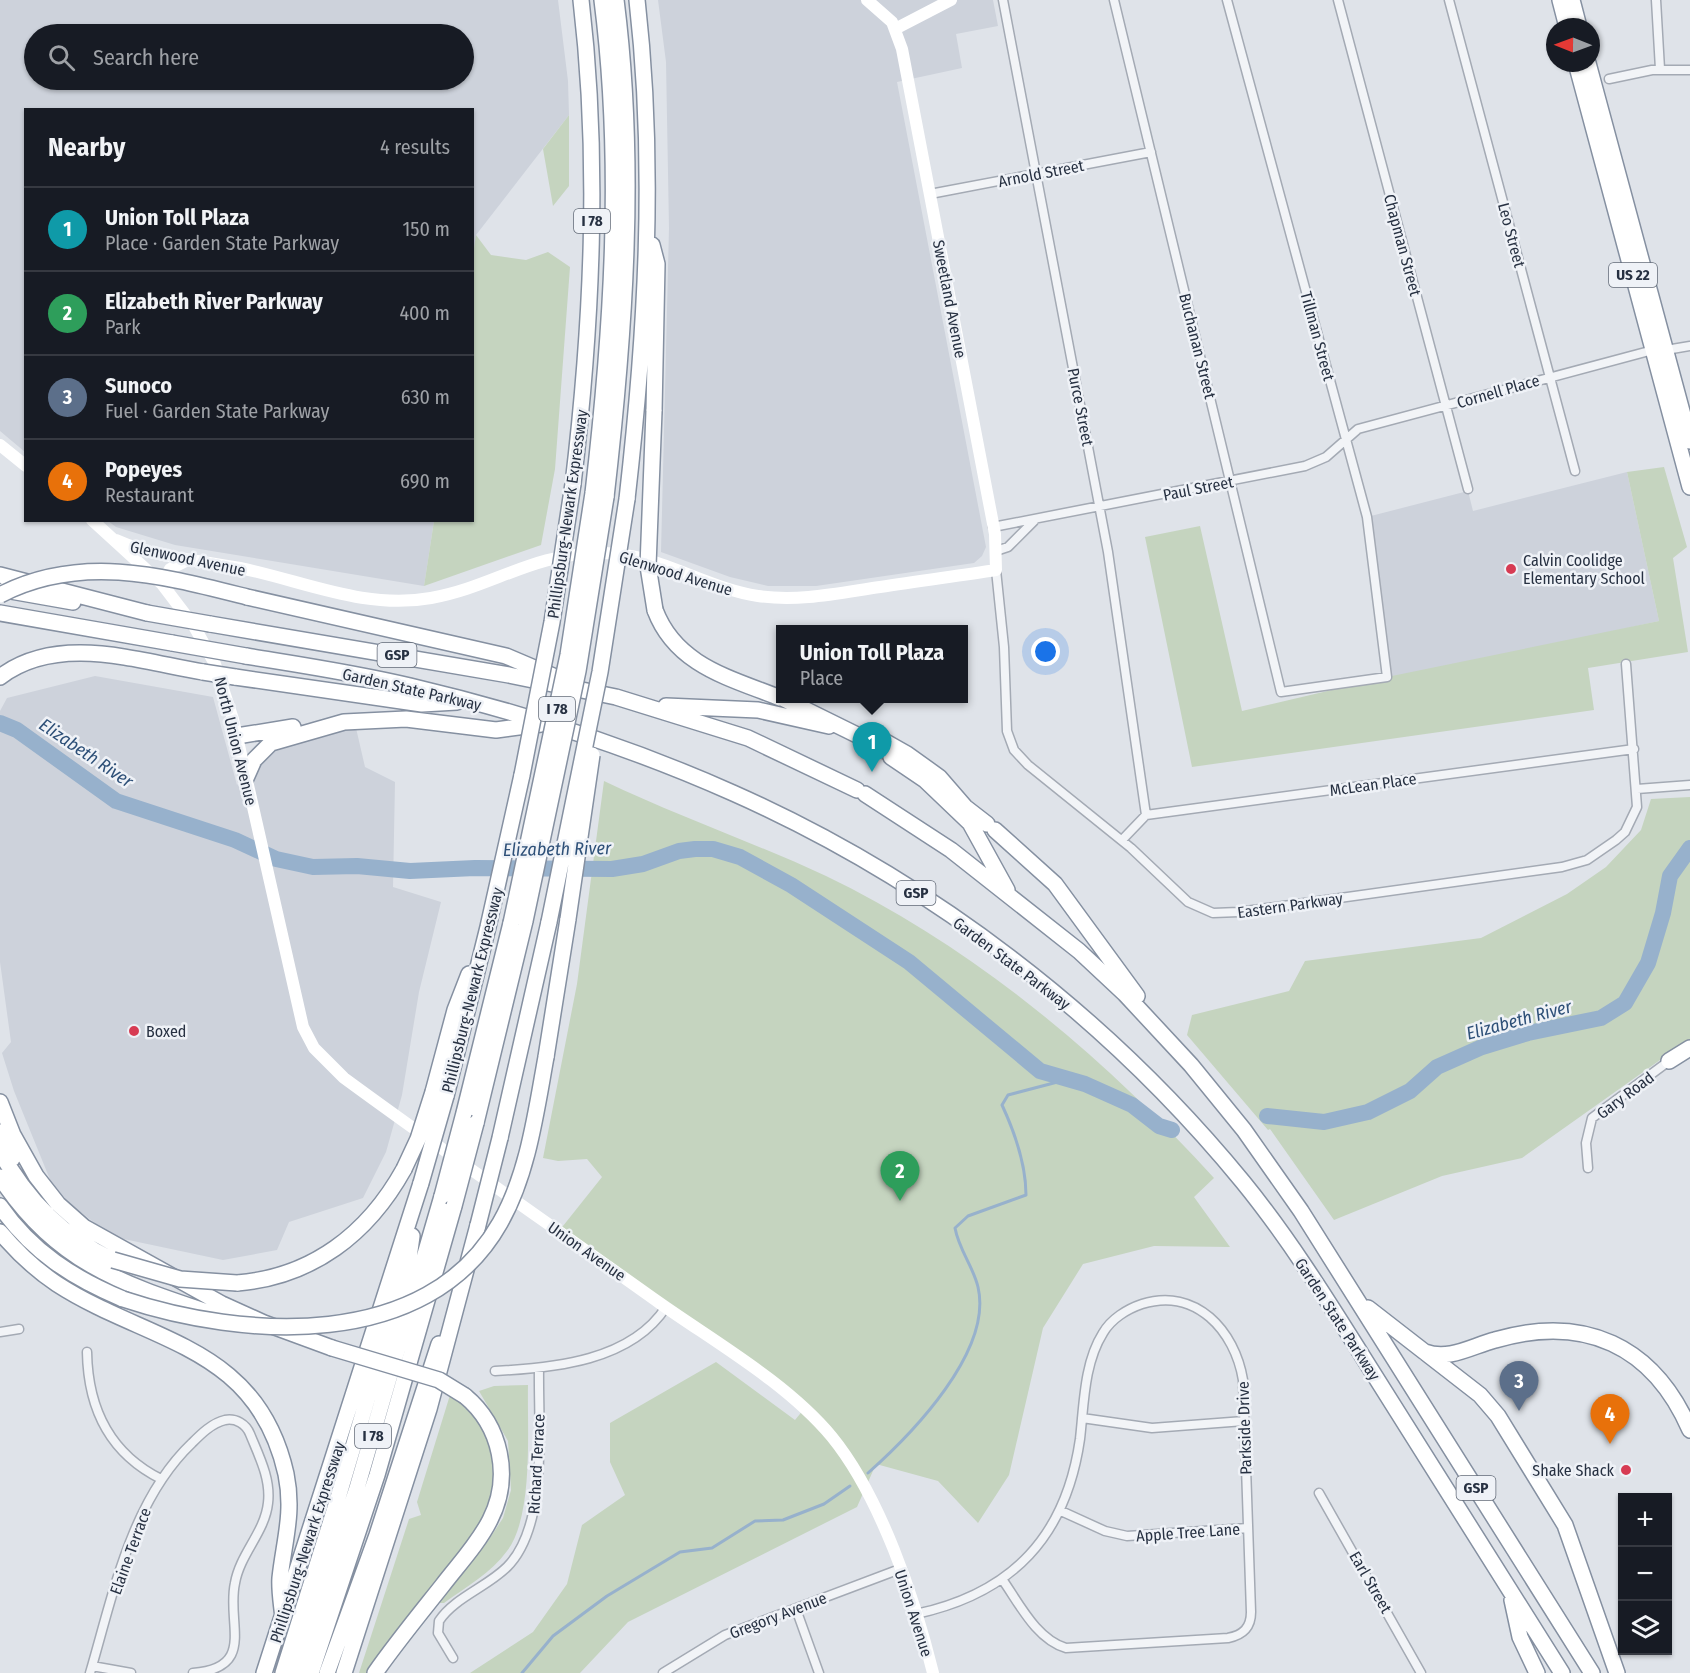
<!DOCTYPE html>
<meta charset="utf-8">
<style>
:root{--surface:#171b24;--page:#20242c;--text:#f1f3f6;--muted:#9ea1a6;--line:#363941;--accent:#d73b53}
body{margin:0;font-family:"Fira Sans Condensed",sans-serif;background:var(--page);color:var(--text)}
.controls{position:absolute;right:18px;bottom:18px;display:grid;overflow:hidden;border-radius:0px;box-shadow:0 2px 4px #0004}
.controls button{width:54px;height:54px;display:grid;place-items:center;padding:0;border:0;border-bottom:2px solid var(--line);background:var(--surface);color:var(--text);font:30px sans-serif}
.compass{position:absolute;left:1546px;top:18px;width:54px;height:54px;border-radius:50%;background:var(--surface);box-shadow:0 2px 4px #0004;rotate:271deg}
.you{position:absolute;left:1046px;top:652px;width:21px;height:21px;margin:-15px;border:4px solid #fff;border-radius:50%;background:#1a73e8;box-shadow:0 0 0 9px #1a73e833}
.badge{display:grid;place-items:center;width:39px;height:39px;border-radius:50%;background:var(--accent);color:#fff;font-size:20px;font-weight:700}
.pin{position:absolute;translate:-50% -50px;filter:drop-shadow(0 2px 3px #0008)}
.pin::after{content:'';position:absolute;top:32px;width:21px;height:18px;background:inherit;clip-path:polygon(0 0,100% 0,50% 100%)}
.popup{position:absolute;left:776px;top:625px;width:192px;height:78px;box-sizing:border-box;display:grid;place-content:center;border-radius:0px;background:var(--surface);filter:drop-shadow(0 2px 4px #0005);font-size:20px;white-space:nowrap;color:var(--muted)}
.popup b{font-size:22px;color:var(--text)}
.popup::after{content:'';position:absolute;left:50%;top:100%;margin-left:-12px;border:12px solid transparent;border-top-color:var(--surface)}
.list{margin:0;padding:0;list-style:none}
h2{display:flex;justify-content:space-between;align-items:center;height:78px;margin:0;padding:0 24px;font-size:26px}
h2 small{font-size:20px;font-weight:400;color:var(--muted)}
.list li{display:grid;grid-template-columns:39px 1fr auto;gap:18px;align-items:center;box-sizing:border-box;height:84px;padding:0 24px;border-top:2px solid var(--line)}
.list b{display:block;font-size:22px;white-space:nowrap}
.list p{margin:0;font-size:20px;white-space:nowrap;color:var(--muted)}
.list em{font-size:20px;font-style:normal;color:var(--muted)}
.icon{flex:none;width:33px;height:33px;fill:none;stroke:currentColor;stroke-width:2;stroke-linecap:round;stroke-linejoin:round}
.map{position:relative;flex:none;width:1690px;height:1673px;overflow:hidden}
.search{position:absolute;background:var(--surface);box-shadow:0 2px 4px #0004;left:24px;top:24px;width:450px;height:66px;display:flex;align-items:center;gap:15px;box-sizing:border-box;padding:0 21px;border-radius:33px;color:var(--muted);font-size:22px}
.panel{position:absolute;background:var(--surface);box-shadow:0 2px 4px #0004;left:24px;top:108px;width:450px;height:414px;border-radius:0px}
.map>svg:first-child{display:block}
</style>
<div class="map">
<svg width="1690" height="1673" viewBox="0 0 1690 1673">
<rect width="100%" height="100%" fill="#dfe3e9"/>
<path fill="#cdd2db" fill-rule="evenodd" d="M0 0H558L568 81 569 115 476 235 473 261 472 110H26L25 452 0 431ZM34 34H464V80H34Z
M658 0H993L998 26 956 34 962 68 897 82 986 547 982 556 974 563 816 586H768L730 577 661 552 669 228 666 62Z
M1627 472 1659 621 1397 679 1387 677 1367 517 1468 491 1473 511Z
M108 521H434L424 586 175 545 116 527Z
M95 676 213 697 237 785 276 747 356 728 365 767 395 782 393 887 441 902 419 992 402 1095 386 1152 363 1198 289 1222 277 1250 223 1260 119 1238 104 1230 70 1204 51 1182 14 1091 2 1053 11 1042 0 962V711L7 698Z"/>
<path fill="#c5d4bf" d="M569 115V186L553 206 543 149Z
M476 235 491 255 526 260 548 252 570 267 555 469 541 545 424 586 434 521 472 520V261Z
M1664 467 1687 547 1673 558 1688 652 1588 668 1594 710 1192 767 1145 537 1200 526 1242 711 1387 677 1659 621 1627 472Z
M604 781C677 816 753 842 826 876 974 947 1104 1057 1214 1178L1194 1197 1230 1247 1154 1246 1083 1264 1043 1328 1009 1475 978 1523 938 1481 876 1464 857 1507 628 1622 580 1673H470L533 1632 567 1584 582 1525 625 1495 610 1462V1423L716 1362 795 1420 804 1409 559 1231 602 1177 587 1159 558 1161 543 1158 577 984Z
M1690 797V1042L1677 1048 1522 1158 1442 1176 1334 1220 1270 1129 1268 1130 1187 1035 1192 1015 1289 991 1305 961 1481 938 1567 894 1606 867 1641 830 1651 799Z
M528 1385C527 1429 534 1516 507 1551 491 1573 466 1587 444 1603H439L488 1541 503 1518 511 1490 508 1441 479 1391 494 1386Z
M450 1395C501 1432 506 1483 473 1535L367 1673H359L409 1519 421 1515 417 1502Z"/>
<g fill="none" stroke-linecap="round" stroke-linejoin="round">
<path stroke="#97b1cc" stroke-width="3" d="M868 1473C912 1434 993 1351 978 1287 973 1266 959 1250 955 1228L968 1216 1026 1195C1026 1163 1015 1133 1002 1105L1008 1095 1069 1079
M522 1673 553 1636 607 1596 680 1552 712 1548 755 1521 783 1520 824 1504 850 1486"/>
<path stroke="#97b1cc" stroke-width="16" d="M0 723 17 730 116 801 235 840 276 859 313 867 357 866 410 871 475 868 612 869 643 864 679 851 695 849H713L740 857 791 885 909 962 1040 1071 1085 1084 1132 1105 1159 1126 1172 1130
M1267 1116 1324 1122 1368 1112 1410 1091 1437 1067 1482 1047 1528 1033 1601 1018 1625 1003 1648 963 1663 913 1670 876 1690 848"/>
<path stroke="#babfc8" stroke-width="15" stroke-dasharray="15 8" stroke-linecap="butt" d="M878 749 887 754"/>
<g stroke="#a4aab4" stroke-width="11">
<path id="street" d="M1003 0 1108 552 1146 815
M1114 0 1281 692 1387 677 1367 517 1360 491 1227 0
M1338 0 1468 489
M1449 0 1575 471
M1656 0 1660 69
M1609 79 1652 70H1690
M930 194 1151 152
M1666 350 1690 346
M993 527 1305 466 1326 457 1358 429 1653 350
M996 551 1008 547 1034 521
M996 570 1004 647 1007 731 1014 750 1028 765 1131 848 1188 902 1213 913 1239 912 1562 867 1587 860 1616 840 1625 832 1637 807 1626 664
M1637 789 1690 785
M1122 840 1146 815 1634 749
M1588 1168 1586 1143 1592 1118 1669 1061
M0 1332 19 1329
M87 1352C88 1408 109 1453 161 1479
M495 1371C554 1368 631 1361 666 1307
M1082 1418 1152 1428 1244 1421
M1319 1493 1421 1673
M1061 1511 1105 1531 1127 1536 1248 1528
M796 1609 819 1673
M916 1614C1013 1593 1066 1536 1080 1439 1084 1404 1084 1363 1103 1333 1111 1319 1127 1309 1142 1304 1196 1287 1235 1331 1243 1380L1251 1612C1251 1628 1243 1635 1228 1638L1066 1648C1036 1639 1019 1603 1002 1579
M453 1658 438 1633 439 1621C454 1598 487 1587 507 1567 549 1525 538 1426 539 1369
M92 1666 131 1673
M90 1673C113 1595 131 1501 192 1443 201 1434 212 1423 225 1420 236 1418 246 1424 250 1434 259 1456 271 1479 268 1503 265 1532 240 1554 235 1583 226 1623 257 1668 193 1673
M663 1673 725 1635 900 1569"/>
</g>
<g stroke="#8590a1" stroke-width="18">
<path id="highway" d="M1560 0 1567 27
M1572 0 1579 27
M1576 63 1690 487
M1588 63 1690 441
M652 245 657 264 654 411
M573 484C592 324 600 161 581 0
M593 493C612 330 623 164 602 0
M606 497C625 333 637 165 616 0
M627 499C646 333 656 166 637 0
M0 575 147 613
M5 590 73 602
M247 597 506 656 553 676
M655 610C676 666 731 678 780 698
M0 613 172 643
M210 624 509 675 616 697 748 738 857 790
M246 656C301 665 356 673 410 686 520 712 630 747 733 793 929 880 1107 1016 1243 1182 1296 1247 1340 1321 1385 1392 1444 1486 1503 1580 1562 1673
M0 677C58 633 138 661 203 672
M235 677 422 704 457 702
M782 698 857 735 884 741 907 754 939 777 965 807 987 824
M666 706 758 710 829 726
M237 736 293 727
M891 757 925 780 970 823 1007 890
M246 778 254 760 271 743 344 722 406 719 496 730 541 724
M865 794 951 850 1079 951 1125 994 1191 1065 1244 1130 1301 1211 1592 1673
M995 830 1055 884 1137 996
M546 1057 568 919
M1669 1061 1690 1048
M433 1092 455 1010 469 974
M446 1096 488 927 522 775
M0 1102 13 1135 36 1176 58 1204 84 1227 222 1304 264 1323 332 1348
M464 1113 511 923
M476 1123 525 921
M0 1132 12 1159
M500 1138 549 922
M0 1151C26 1199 64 1237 113 1260
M0 1177C58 1266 127 1285 222 1317
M0 1206C32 1252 73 1278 123 1299
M0 1232C16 1251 36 1270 57 1284 148 1343 257 1344 286 1474 294 1513 284 1541 280 1578 279 1591 282 1606 283 1619
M237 1283C312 1277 368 1234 404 1169
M1368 1308 1480 1395 1498 1416 1565 1525 1617 1673
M1425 1352C1449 1361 1472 1346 1495 1340 1584 1314 1653 1345 1690 1430
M1512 1600 1520 1637 1537 1673
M264 1673 421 1183
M283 1673 335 1508 409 1258 412 1236
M296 1673 357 1488 442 1196
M311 1673 377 1475 454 1206
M327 1673 377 1535 439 1344
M344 1673 429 1409 478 1225
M375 1673C396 1643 419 1615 442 1586 458 1565 478 1544 490 1520 512 1477 501 1426 465 1396"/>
</g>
<use href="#street" stroke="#f2f4f7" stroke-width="8"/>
<path stroke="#fff" stroke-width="12" d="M895 29 951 0
M0 445 26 466
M92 520 162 584 194 626 215 664 233 719 303 1027 314 1048 344 1078C449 1155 556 1229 661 1304 718 1344 788 1384 832 1437 880 1496 915 1599 933 1673
M116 540C156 558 198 560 240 568 304 581 365 610 431 598 493 587 532 553 601 553 656 552 704 588 758 596 799 602 839 593 880 587 918 581 957 576 996 570L995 534 902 49 892 22 867 0
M162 584 170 569 188 560"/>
<use href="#highway" stroke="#fff" stroke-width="15"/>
<g stroke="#8590a1" stroke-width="18" stroke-linecap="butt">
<path id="highway-bridge" d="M654 411 648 566 655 610
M0 595C81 553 164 576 247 597
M147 613 210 624
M172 643 246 656
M203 672 235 677
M522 775 552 622 573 484
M568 919 592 755
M525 921 578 671 606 497
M549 922 600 672 627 499
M511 923 568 655 593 493
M404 1169 418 1139 433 1092
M421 1183 446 1096
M442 1196 464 1113
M454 1206 476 1123
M478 1225 500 1138
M113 1260 180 1279 237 1283
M123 1299C243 1339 427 1352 500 1223 528 1174 536 1112 546 1057
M332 1348 439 1380 465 1396"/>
</g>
<use href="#highway-bridge" stroke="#fff" stroke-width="15"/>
</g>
<g fill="#d73b53" stroke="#eff2f7" stroke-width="2">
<circle cx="1511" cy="569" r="6"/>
<circle cx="134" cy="1031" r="6"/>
<circle cx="1626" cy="1470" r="6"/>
</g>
<g text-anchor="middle" stroke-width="5" stroke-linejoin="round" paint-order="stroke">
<g fill="#eff2f7" stroke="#636b78" stroke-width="1.5">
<rect x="574" y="209" width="36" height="24" rx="4.5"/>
<rect x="1609" y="263" width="48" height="24" rx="4.5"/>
<rect x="377.5" y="643" width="39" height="24" rx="4.5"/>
<rect x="539" y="697" width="36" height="24" rx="4.5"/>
<rect x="896.5" y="881" width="39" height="24" rx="4.5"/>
<rect x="355" y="1424" width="36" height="24" rx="4.5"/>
<rect x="1456.5" y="1476" width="39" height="24" rx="4.5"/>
</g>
<g font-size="15" font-weight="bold" fill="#273142">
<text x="592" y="226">I 78</text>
<text x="1633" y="280">US 22</text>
<text x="397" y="660">GSP</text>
<text x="557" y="714">I 78</text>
<text x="916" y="898">GSP</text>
<text x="373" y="1441">I 78</text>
<text x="1476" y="1493">GSP</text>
</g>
<g font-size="16" fill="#273142" stroke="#eff2f7">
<text transform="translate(1041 173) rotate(-11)" y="6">Arnold Street</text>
<text transform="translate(1512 235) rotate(75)" y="6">Leo Street</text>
<text transform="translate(1403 245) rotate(75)" y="6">Chapman Street</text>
<text transform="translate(950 299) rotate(79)" y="6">Sweetland Avenue</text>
<text transform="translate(1318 336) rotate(75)" y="6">Tillman Street</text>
<text transform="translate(1198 346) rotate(76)" y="6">Buchanan Street</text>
<text transform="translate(1498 391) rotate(-16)" y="6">Cornell Place</text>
<text transform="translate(1081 407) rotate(79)" y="6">Purce Street</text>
<text transform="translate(1198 488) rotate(-11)" y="6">Paul Street</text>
<text transform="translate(567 514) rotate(-82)" y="6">Phillipsburg-Newark Expressway</text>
<text transform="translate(188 558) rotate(12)" y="6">Glenwood Avenue</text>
<text transform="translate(676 573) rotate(17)" y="6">Glenwood Avenue</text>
<text transform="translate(412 689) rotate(13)" y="6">Garden State Parkway</text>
<text transform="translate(236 741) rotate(76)" y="6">North Union Avenue</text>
<text transform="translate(1373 784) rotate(-8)" y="6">McLean Place</text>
<text transform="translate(1290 905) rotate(-8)" y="6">Eastern Parkway</text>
<text transform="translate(1012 963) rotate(37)" y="6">Garden State Parkway</text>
<text transform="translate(472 990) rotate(-76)" y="6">Phillipsburg-Newark Expressway</text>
<text transform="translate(1625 1095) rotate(-37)" y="6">Gary Road</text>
<text transform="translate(587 1251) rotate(35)" y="6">Union Avenue</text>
<text transform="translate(1338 1319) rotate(57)" y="6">Garden State Parkway</text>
<text transform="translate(1244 1428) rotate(-92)" y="6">Parkside Drive</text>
<text transform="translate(536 1464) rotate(-87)" y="6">Richard Terrace</text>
<text transform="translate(1188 1532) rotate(-4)" y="6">Apple Tree Lane</text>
<text transform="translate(307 1542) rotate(-72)" y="6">Phillipsburg-Newark Expressway</text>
<text transform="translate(130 1551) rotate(-70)" y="6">Elaine Terrace</text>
<text transform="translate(1371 1582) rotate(60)" y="6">Earl Street</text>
<text transform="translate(914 1613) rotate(72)" y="6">Union Avenue</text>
<text transform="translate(778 1615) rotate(-21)" y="6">Gregory Avenue</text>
</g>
<g font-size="16" fill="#273142" stroke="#eff2f7" text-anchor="start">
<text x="1523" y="566">Calvin Coolidge<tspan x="1523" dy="18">Elementary School</tspan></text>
<text x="146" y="1037">Boxed</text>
<text x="1614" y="1476" text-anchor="end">Shake Shack</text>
</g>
<g font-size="18" font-style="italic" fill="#2e5078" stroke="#eff2f7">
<text transform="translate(86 753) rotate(34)" y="6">Elizabeth River</text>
<text transform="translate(557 849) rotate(-1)" y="6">Elizabeth River</text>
<text transform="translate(1519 1020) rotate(-15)" y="6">Elizabeth River</text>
</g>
</g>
</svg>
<div class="controls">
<button>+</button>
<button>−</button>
<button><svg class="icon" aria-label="layers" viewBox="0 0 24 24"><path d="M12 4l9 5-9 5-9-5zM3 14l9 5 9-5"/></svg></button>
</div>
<svg class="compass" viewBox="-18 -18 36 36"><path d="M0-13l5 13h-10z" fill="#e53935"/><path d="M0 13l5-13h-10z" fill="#9ea1a6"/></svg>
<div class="you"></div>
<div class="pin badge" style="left:872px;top:772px;background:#0f9aa8">1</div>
<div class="popup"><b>Union Toll Plaza</b>Place</div>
<div class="pin badge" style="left:900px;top:1201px;background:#2e9e5b">2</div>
<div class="pin badge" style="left:1519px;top:1411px;background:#5c6f8a">3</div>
<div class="pin badge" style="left:1610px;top:1444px;background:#e8710a">4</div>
<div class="search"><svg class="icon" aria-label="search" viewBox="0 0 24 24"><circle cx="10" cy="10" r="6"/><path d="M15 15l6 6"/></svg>Search here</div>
<section class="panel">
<h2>Nearby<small>4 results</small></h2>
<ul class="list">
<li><span class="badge" style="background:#0f9aa8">1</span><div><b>Union Toll Plaza</b><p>Place · Garden State Parkway</p></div><em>150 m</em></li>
<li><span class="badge" style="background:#2e9e5b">2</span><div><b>Elizabeth River Parkway</b><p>Park</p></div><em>400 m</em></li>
<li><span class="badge" style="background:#5c6f8a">3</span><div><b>Sunoco</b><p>Fuel · Garden State Parkway</p></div><em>630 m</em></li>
<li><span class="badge" style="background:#e8710a">4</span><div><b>Popeyes</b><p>Restaurant</p></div><em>690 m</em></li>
</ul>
</section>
</div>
